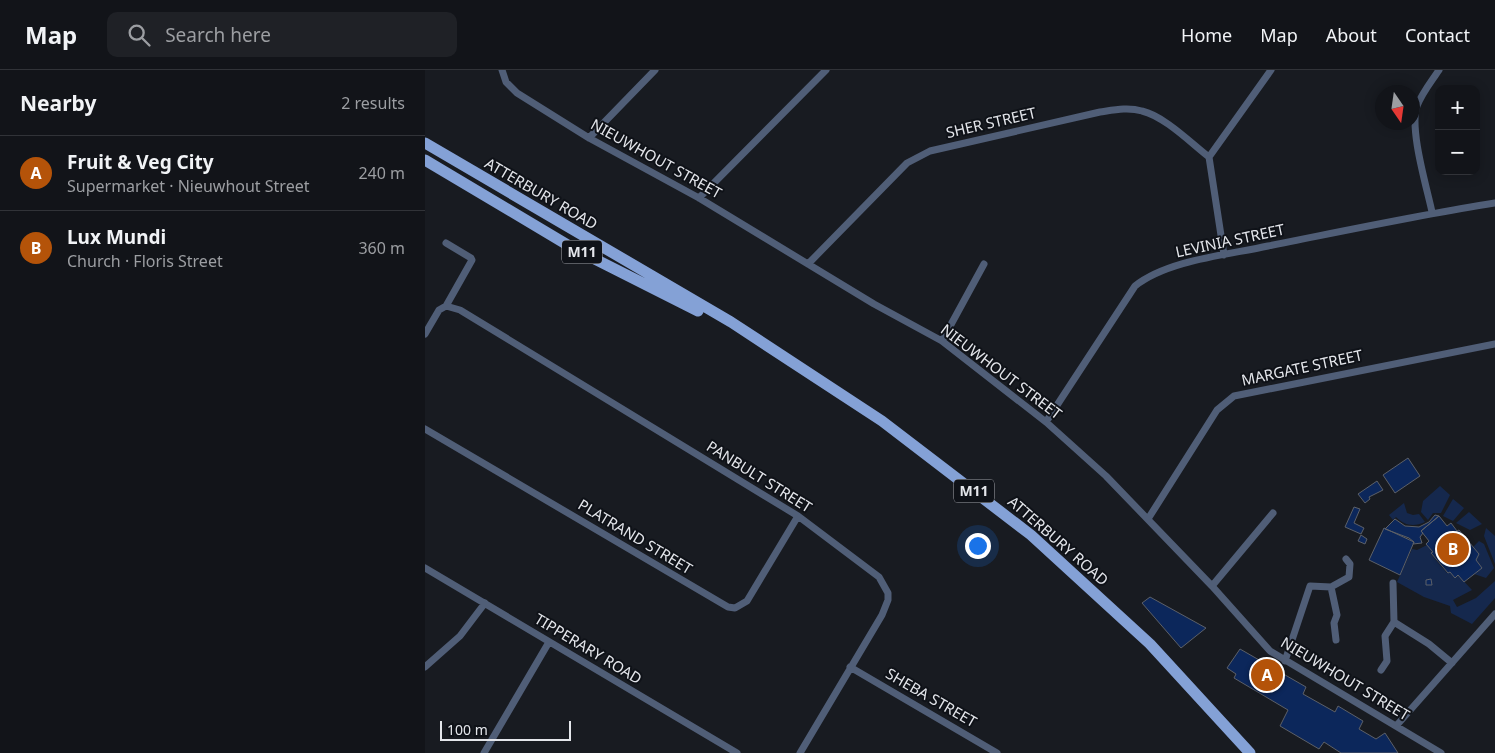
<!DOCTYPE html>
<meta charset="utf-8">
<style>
:root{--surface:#121419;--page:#1f2126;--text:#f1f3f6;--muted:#9c9ea2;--line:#313338;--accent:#b45309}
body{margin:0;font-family:"Noto Sans",sans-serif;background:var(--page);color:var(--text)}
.controls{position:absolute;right:15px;top:15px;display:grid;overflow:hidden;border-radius:10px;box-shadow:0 2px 12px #0003}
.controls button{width:45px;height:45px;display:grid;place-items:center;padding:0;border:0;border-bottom:1px solid var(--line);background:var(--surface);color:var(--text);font:25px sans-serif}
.compass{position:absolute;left:950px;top:15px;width:45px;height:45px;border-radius:50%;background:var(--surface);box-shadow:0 2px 12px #0003;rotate:167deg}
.scale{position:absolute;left:15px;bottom:12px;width:131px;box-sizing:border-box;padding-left:5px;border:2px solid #e4e6eb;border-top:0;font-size:14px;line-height:18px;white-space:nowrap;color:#e4e6eb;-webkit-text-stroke:4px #0f1218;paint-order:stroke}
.you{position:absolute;left:552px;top:475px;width:18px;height:18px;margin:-12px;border:4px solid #fff;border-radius:50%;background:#1a73e8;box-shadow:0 0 0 8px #1a73e833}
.badge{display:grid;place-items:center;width:32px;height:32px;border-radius:50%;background:var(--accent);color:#fff;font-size:16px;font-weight:700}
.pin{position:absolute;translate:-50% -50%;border:2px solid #fff;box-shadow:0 1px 5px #0006}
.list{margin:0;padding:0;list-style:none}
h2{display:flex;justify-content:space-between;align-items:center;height:65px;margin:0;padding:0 20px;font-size:21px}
h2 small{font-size:16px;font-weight:400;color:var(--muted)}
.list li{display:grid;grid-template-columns:32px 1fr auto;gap:15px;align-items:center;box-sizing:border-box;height:75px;padding:0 20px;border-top:1px solid var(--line)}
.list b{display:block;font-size:19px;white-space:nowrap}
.list p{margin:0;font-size:16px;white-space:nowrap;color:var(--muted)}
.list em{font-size:16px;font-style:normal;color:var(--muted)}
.icon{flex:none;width:28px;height:28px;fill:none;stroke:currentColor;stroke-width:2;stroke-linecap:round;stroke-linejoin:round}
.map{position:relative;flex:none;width:1070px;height:683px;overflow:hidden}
header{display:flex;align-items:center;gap:30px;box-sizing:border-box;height:70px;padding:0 25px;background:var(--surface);border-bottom:1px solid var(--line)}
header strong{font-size:24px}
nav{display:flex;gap:28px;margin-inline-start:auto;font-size:18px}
.search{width:350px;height:45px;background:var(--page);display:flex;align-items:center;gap:12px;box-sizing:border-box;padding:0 18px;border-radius:10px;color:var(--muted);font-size:19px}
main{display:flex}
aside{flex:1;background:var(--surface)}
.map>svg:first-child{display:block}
</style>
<header>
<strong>Map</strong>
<div class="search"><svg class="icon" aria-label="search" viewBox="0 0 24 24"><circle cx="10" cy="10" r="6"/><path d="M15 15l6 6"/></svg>Search here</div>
<nav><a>Home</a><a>Map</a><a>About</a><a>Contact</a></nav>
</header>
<main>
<aside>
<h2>Nearby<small>2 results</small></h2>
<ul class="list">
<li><span class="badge">A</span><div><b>Fruit &amp; Veg City</b><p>Supermarket · Nieuwhout Street</p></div><em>240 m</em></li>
<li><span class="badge">B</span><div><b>Lux Mundi</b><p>Church · Floris Street</p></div><em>360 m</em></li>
</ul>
</aside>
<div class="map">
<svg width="1070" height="683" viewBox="0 0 1070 683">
<rect width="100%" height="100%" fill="#181b21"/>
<path fill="#15284d" d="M1015 416 1025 425 1016 443H1008L1003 450 996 442 998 431Z
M1028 429 1039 438 1028 451 1018 446Z
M979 433 982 443 988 445 994 444 1000 452C989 457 980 456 971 447L968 450 964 445Z
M1044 442 1057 454 1045 460 1031 453Z
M1061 458 1070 466V494L1059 466Z
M1054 471 1059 474 1069 498 1061 508 1049 504 1057 498 1051 490 1054 484 1048 477Z
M1002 475 1008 482 1006 484 1022 503 1025 502 1030 508 1033 505 1047 520 1028 530 1032 537 1051 528 1070 511V528L1047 554 1026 543 1025 536 999 527 972 512 987 479 992 480Z"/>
<path fill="#0c275b" stroke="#5c6068" d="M983 388 995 406 970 423 958 405Z
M952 411 958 420 944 427 945 429 940 433 933 424Z
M929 437 935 439 929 453 939 458 936 464 920 457Z
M1010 445 1014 446 996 461 998 463 995 467 997 473 988 474 989 472 984 468 960 459 970 449 980 456 994 457 1004 452Z
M1014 446 1022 456 1026 453 1032 461 1034 460 1054 484 1051 490 1057 498 1039 512 1033 505 1030 508 1025 502 1023 503 1006 483 1008 482 1001 474 1004 471 996 461Z
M959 458 989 472 975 505 944 490Z
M936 465 942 469 940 474 933 471Z
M1006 509 1007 515H1001V510Z
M725 527 781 558 756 578 717 533Z
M815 579 881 617 878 624 910 642 913 636 938 651 934 659 951 669 960 663 973 683H916L899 672 894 679 855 656 863 640 809 608 811 604 802 598Z"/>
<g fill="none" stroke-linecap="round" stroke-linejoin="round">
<path stroke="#505e77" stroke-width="7" d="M77 0 81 12 92 23 164 68 274 128 449 234 517 271 621 352 681 406 787 516 845 581 1016 683
M164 68 230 0
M274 128 401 0
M1007 142C1002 118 984 59 992 36 997 23 1006 12 1014 0
M799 185 784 87 846 0
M383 194 482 93 505 81 675 42C689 40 703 37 717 41 739 46 766 73 784 87
M21 236 35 240 373 446 454 507 463 523V530L457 545 375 683
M0 264 14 240 21 236 47 190 46 188 21 173
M517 271 559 194
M621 352 710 216C743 190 802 185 843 176 919 161 994 145 1070 133
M0 359 303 537 310 538 322 531 373 446
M723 449 792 340 809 326 1070 274
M0 498 312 683
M968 513 969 552 1004 574 1027 593
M787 516 848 443
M906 517 912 545 909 553 911 570
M860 591 885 516 906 517 924 507 925 494 921 489
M0 597 35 566 60 533
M425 597 572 683
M956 600 962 591 960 566 969 552
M972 655 1070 544
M59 683 124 572"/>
<path stroke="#84a1d6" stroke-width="11" d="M0 73 306 252 457 351 606 465 725 574 825 683
M0 90 146 177 273 241"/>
</g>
<g text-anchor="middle" stroke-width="4" stroke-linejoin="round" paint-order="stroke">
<g fill="#0f1218" stroke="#a4a6ac" stroke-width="1">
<rect x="137" y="170.5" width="40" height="23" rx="4"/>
<rect x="529" y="409.5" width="40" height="23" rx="4"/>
</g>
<g font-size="14" font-weight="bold" fill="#e4e6eb">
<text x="157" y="187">M11</text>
<text x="549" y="426">M11</text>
</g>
<g font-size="15" fill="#e4e6eb" stroke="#0f1218">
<text transform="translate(566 53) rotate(-13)" y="5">SHER STREET</text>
<text transform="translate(231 89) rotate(29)" y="5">NIEUWHOUT STREET</text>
<text transform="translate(116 124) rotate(30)" y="5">ATTERBURY ROAD</text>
<text transform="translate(805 171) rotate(-12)" y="5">LEVINIA STREET</text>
<text transform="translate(877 298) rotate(-12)" y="5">MARGATE STREET</text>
<text transform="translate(576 302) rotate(37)" y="5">NIEUWHOUT STREET</text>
<text transform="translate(334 407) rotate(32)" y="5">PANBULT STREET</text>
<text transform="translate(210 467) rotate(31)" y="5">PLATRAND STREET</text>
<text transform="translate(633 471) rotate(41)" y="5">ATTERBURY ROAD</text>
<text transform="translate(163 579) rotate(31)" y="5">TIPPERARY ROAD</text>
<text transform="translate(920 609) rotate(31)" y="5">NIEUWHOUT STREET</text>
<text transform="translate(506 628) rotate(30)" y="5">SHEBA STREET</text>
</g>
</g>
</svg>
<div class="controls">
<button>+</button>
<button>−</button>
</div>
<svg class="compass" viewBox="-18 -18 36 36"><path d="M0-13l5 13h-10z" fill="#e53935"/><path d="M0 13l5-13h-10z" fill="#9c9ea2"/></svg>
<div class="scale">100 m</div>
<div class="you"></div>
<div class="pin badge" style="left:842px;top:605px">A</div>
<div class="pin badge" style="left:1028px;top:479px">B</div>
</div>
</main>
